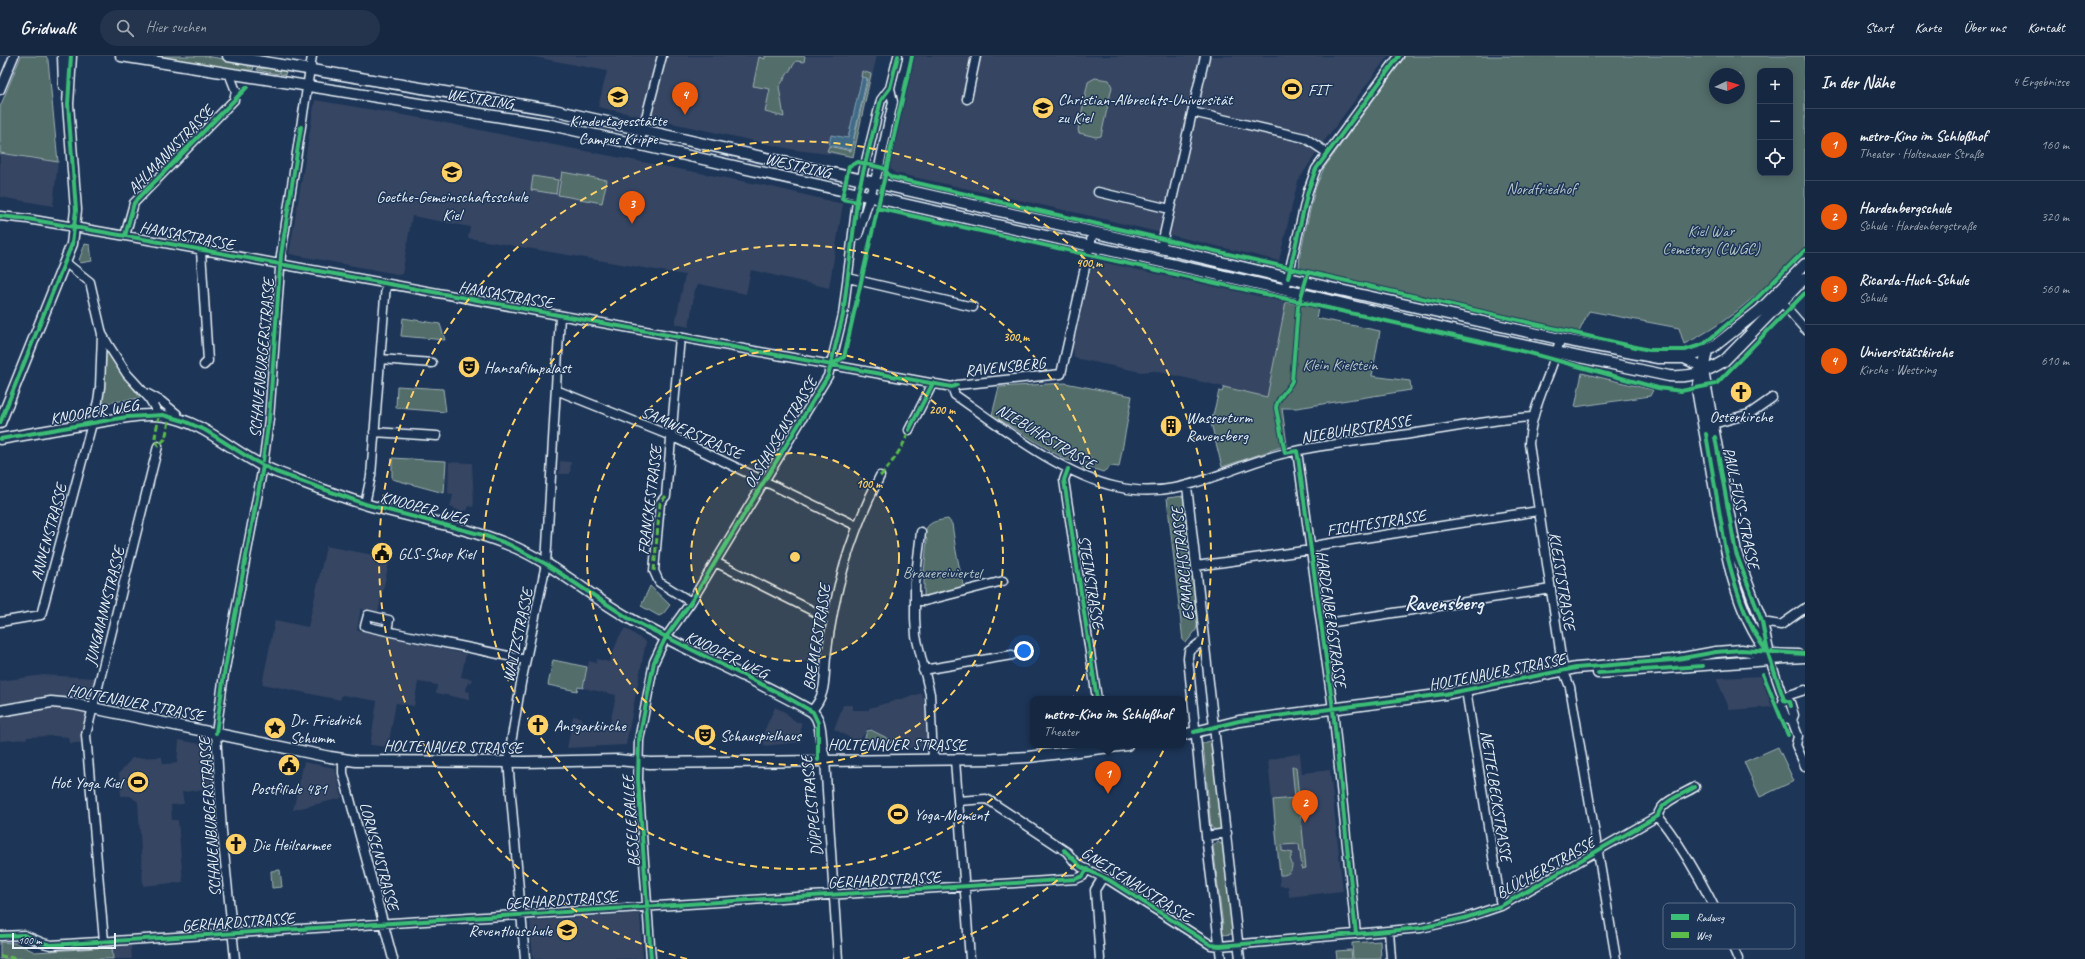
<!DOCTYPE html>
<html lang="de">
<meta charset="utf-8">
<style>
:root{--surface:#162841;--page:#23344c;--text:#f1f3f6;--muted:#9ea6b1;--line:#35445a;--accent:#ea580c}
body{margin:0;font-family:Caveat,sans-serif;background:var(--page);color:var(--text)}
.controls{position:absolute;right:12px;top:12px;display:grid;overflow:hidden;border-radius:8px;box-shadow:0 2px 10px #0003}
.controls button{width:36px;height:36px;display:grid;place-items:center;padding:0;border:0;border-bottom:1px solid var(--line);background:var(--surface);color:var(--text);font:20px sans-serif}
.compass{position:absolute;left:1709px;top:12px;width:36px;height:36px;border-radius:50%;background:var(--surface);box-shadow:0 2px 10px #0003;rotate:86deg}
.scale{position:absolute;left:12px;bottom:10px;width:104px;box-sizing:border-box;padding-left:4px;border:2px solid #e8f1f8;border-top:0;font-size:11px;line-height:14px;white-space:nowrap;color:#e8f1f8;-webkit-text-stroke:3px #1d3557;paint-order:stroke}
.you{position:absolute;left:1024px;top:595px;width:14px;height:14px;margin:-10px;border:3px solid #fff;border-radius:50%;background:#1a73e8;box-shadow:0 0 0 6px #1a73e833}
.badge{display:grid;place-items:center;width:26px;height:26px;border-radius:50%;background:var(--accent);color:#fff;font-size:13px;font-weight:700}
.pin{position:absolute;translate:-50% -33px;filter:drop-shadow(0 1px 2px #0008)}
.pin::after{content:'';position:absolute;top:21px;width:14px;height:12px;background:inherit;clip-path:polygon(0 0,100% 0,50% 100%)}
.popup{position:absolute;left:1030px;top:640px;width:156px;height:52px;box-sizing:border-box;display:grid;place-content:center;border-radius:8px;background:var(--surface);filter:drop-shadow(0 1px 3px #0005);font-size:13px;white-space:nowrap;color:var(--muted)}
.popup b{font-size:15px;color:var(--text)}
.popup::after{content:'';position:absolute;left:50%;top:100%;margin-left:-8px;border:8px solid transparent;border-top-color:var(--surface)}
.list{margin:0;padding:0;list-style:none}
h2{display:flex;justify-content:space-between;align-items:center;height:52px;margin:0;padding:0 16px;font-size:17px}
h2 small{font-size:13px;font-weight:400;color:var(--muted)}
.list li{display:grid;grid-template-columns:26px 1fr auto;gap:12px;align-items:center;box-sizing:border-box;height:72px;padding:0 16px;border-top:1px solid var(--line)}
.list b{display:block;font-size:15px;white-space:nowrap}
.list p{margin:0;font-size:13px;white-space:nowrap;color:var(--muted)}
.list em{font-size:13px;font-style:normal;color:var(--muted)}
.icon{flex:none;width:22px;height:22px;fill:none;stroke:currentColor;stroke-width:2;stroke-linecap:round;stroke-linejoin:round}
.map{position:relative;flex:none;width:1805px;height:903px;overflow:hidden}
header{display:flex;align-items:center;gap:24px;box-sizing:border-box;height:56px;padding:0 20px;background:var(--surface);border-bottom:1px solid var(--line)}
header strong{font-size:19px}
nav{display:flex;gap:22px;margin-inline-start:auto;font-size:14px}
.search{width:280px;height:36px;background:var(--page);display:flex;align-items:center;gap:10px;box-sizing:border-box;padding:0 14px;border-radius:22px;color:var(--muted);font-size:15px}
main{display:flex}
aside{flex:1;background:var(--surface)}
.map>svg:first-child{display:block}
</style>
<header>
<strong>Gridwalk</strong>
<div class="search"><svg class="icon" aria-label="search" viewBox="0 0 24 24"><circle cx="10" cy="10" r="6"/><path d="M15 15l6 6"/></svg>Hier suchen</div>
<nav><a>Start</a><a>Karte</a><a>Über uns</a><a>Kontakt</a></nav>
</header>
<main>
<div class="map">
<svg width="1805" height="903" viewBox="0 0 1805 903">
<rect width="100%" height="100%" fill="#1d3557"/>
<filter id="ink" filterUnits="userSpaceOnUse"><feTurbulence type="fractalNoise" baseFrequency=".025" numOctaves="2"/><feDisplacementMap in="SourceGraphic" scale="8" xChannelSelector="R" yChannelSelector="G"/><feConvolveMatrix kernelMatrix="1 2 1 2 8 2 1 2 1" color-interpolation-filters="sRGB"/></filter>
<g filter="url(#ink)">
<path fill="#344562" d="M529 0H877L853 101 795 94 598 51 607 15Z
M914 0H1388L1323 87 1298 125 1279 205 1082 158 895 117 889 111Z
M315 44 427 63 533 85 768 130 843 148 829 232 751 214 746 238 699 228 695 234 689 271 675 268 685 219 468 182 470 171 412 160 402 219 289 198Z
M0 97 58 106 53 150 0 141Z
M1093 204 1286 246 1267 341 1155 315 1141 316 1074 302 1073 292Z
M560 405 571 406 570 418H559Z
M449 406 472 407 474 447 473 451 469 450 467 455 464 454 463 456 450 451 453 439 448 437Z
M326 490 390 502 378 557 361 553 357 574 466 598 461 621 472 623 471 627 468 626 466 635 470 636 469 644 436 637 437 629 418 626 414 650 396 647 388 691 370 689 377 645 342 639 340 644 262 628 275 564 308 571Z
M625 572 646 586 626 689 567 692 573 660 580 661 586 668V672H609L616 639 583 632 589 605 596 607 597 603 609 606 619 581Z
M43 619 97 622 83 687H69L68 681 54 680 27 681V683L0 685V625Z
M1761 620 1772 651 1730 654 1716 622Z
M922 637 928 661 927 691 905 692 869 672 858 686 834 673 843 649H853V654H869V652Z
M775 651 785 656 796 666H801V686L764 690V675Z
M179 684 212 690 216 733 182 736 184 748 171 749 172 764H178L183 826 143 830 138 746 130 740H121L119 717 132 702 162 701 163 708 177 707Z
M1300 697 1302 717 1330 714 1343 835 1289 841 1288 830H1280L1268 704Z
M304 706 335 712 342 742 293 754Z
M640 857 643 903H533L530 865Z
M131 889 132 903H113L112 891Z"/>
<path fill="#536d6a" stroke="#9eafb1" fill-rule="evenodd" d="M21 0H46L48 4 58 106 0 97V51Z
M144 0H205L249 7 248 11H251L252 8H255L253 14H234Z
M765 0H805L804 6 796 5 779 31 784 61 765 56 770 33 753 30 759 1 765 3Z
M1405 0H1805V191C1770 228 1731 266 1684 288L1679 272 1589 255 1579 276 1299 212 1300 198 1315 133 1324 112ZM1760 15H1790V117H1760ZM1715 18H1739V42H1715Z
M258 9 259 12 263 13V10L286 14 285 19 280 18V16L278 18 257 14Z
M862 15 871 18 853 101 827 95 829 90 851 95 868 23 861 21Z
M1095 22 1109 24 1112 31 1101 80 1096 81 1079 77 1078 74 1088 26Z
M562 116 607 124 602 147 558 139Z
M533 120 558 124 556 138 531 134Z
M85 188 90 189 92 205 80 207 79 204Z
M1286 246 1318 252 1316 262 1380 275 1372 320 1410 325 1411 334 1297 352H1282L1287 389 1222 411 1211 367 1219 335 1222 336 1224 331 1267 341Z
M403 262 440 268 445 284 401 280Z
M104 291 140 342 100 348Z
M1582 317 1653 334 1650 340 1575 351Z
M1065 327 1132 340 1119 411 1111 410 1103 416 1091 412 1084 414 1081 410 1082 407H1089L1091 401 1079 399 1072 405 1066 404 992 359 999 331Z
M397 330 443 333 446 356 396 352Z
M392 402 446 405 444 437 392 423Z
M1184 440 1198 566 1196 574 1186 587 1183 585 1167 442Z
M948 463 952 468 956 495 964 533 950 536 949 534 938 536 937 540 924 541V517L927 483 924 480C926 466 935 465 948 463Z
M650 530 670 549 663 558 659 560 641 550Z
M553 604 587 611 583 632 578 631 577 635 548 629Z
M871 674 895 686 863 687 867 675Z
M1209 685 1212 686 1221 768V772L1217 775 1211 771 1204 696 1201 694 1200 689Z
M1778 691 1794 725 1760 741 1744 706Z
M1292 711H1296L1306 812 1302 813 1299 788 1282 789V795L1293 797 1290 803C1295 812 1290 820 1280 819L1273 744 1295 742Z
M1218 786 1223 789 1234 878 1221 879V872L1223 869 1213 790Z
M280 814 282 831 272 832 271 815Z
M1380 885 1381 903H1353L1352 887Z
M0 886 16 887 35 896 112 891 113 903H0Z
M1351 894 1352 903H1337L1336 895Z"/>
<path fill="#406b86" stroke="#83a1b4" d="M862 21 867 22 851 94 829 89 831 79 848 82Z"/>
<g fill="none" stroke-linecap="round" stroke-linejoin="round">
<g stroke="#e8f1f8" stroke-width="11">
<path id="minor" d="M0 34 14 0
M967 43 976 0
M1192 56 1305 82 1326 96
M639 88 662 0
M1098 136 1170 153
M0 160 28 163 143 183 952 331
M858 179 879 111 886 78 893 46 890 32 898 0
M125 180 134 147 234 44 236 35 229 17
M1161 192 1205 0
M201 195 208 305 204 309
M66 207 90 226 102 278 109 290 127 318 149 342 159 359
M848 222 973 251
M1285 234 1308 135 1316 113 1399 0
M1778 242 1805 273
M680 281 666 440 660 447 654 515 659 526 691 546
M1560 283C1552 319 1531 350 1529 388L1561 601 1564 616 1570 631 1616 903
M380 303 432 307
M952 331 955 339C1001 371 1062 419 1117 431 1180 446 1227 410 1286 397 1328 387 1373 384 1416 377 1454 372 1493 363 1532 361
M952 331 957 329 1061 318 1093 176
M556 334 671 380 857 470
M148 338 161 345 177 358
M1713 368 1749 358 1772 342
M909 374 933 327
M374 376 437 380
M1297 395 1333 653 1356 878
M1068 413 1064 424 1097 643
M1187 430 1240 903
M365 448 371 420 386 228
M921 476 915 527V562L916 580 930 638 933 703
M715 506 831 564
M1196 510 1311 494 1319 489 1538 455
M915 545H925L1003 525
M0 566 41 559 98 345 100 331 102 278
M1762 566 1781 569 1805 552
M1321 568 1551 533
M387 575 389 564 368 559 365 570C418 583 472 591 525 604
M1204 584 1189 595 1188 602 1206 780 1221 903
M1768 597 1798 598
M923 614 1012 599
M1466 634 1501 850
M1783 641 1805 634
M1784 644 1790 646 1794 659 1792 664 1798 680 1796 689 1805 710
M811 655C827 640 824 620 826 601 834 534 850 480 880 420
M1792 664 1786 662 1781 650 1784 644 1770 604 1805 602
M343 703V717L393 903
M825 704 838 903
M955 704 970 903
M958 745 986 743 990 745 1067 796 1074 805 1081 811 1109 824 1211 889 1220 890 1421 872 1465 862 1501 850 1658 760
M1658 760C1692 803 1717 853 1738 903
M1658 760C1659 746 1684 738 1695 731
M1206 780 1227 777
M1389 875 1391 903
M0 880 24 879 43 887 51 889 1076 823 1083 820 1087 813
M104 885 86 679 158 390
M235 903 222 776 216 677 224 618 263 410 269 363 281 199 312 0
M525 903 508 705 521 627 546 508 560 260
M651 903 638 723 639 684 654 606 666 581 691 546 828 320 843 259 858 137 881 44 890 32
M1100 903 1095 834 1103 821"/>
</g>
<g stroke="#e8f1f8" stroke-width="13">
<path id="major" d="M63 0 64 30
M121 0 551 69 1273 231 1456 275 1669 320C1689 322 1707 316 1724 305L1805 222
M228 0 554 54 1110 180 1331 232 1560 283 1658 302H1682L1712 292 1760 254 1805 208
M1707 294 1703 315 1697 333C1702 363 1708 393 1713 423 1723 479 1732 552 1768 597
M0 367 72 188 76 154 68 48 71 0
M0 383 127 361C140 359 152 358 165 360 207 366 237 401 276 416 306 427 337 440 368 449 414 462 462 470 507 488 551 505 588 539 629 562 688 596 752 621 811 655 825 665 818 689 825 704
M1598 617 1770 604 1762 566 1736 497 1703 315 1697 308 1684 302
M0 655 51 646 73 648 330 701 356 705 525 706 618 704 650 707 994 703 1028 701 1127 689
M1183 679 1239 665 1445 638 1576 612 1672 604 1716 596 1741 594 1768 597"/>
</g>
<use href="#minor" stroke="#1d3557" stroke-width="8"/>
<use href="#major" stroke="#1d3557" stroke-width="10"/>
<path stroke="#5cbc4b" stroke-width="3" stroke-dasharray="6 3" stroke-linecap="butt" d="M159 359 155 381 158 390 165 383 170 361
M880 420C888 414 908 383 909 374
M654 515 660 447 666 440
M0 900 20 903"/>
<g stroke="#1d3557" stroke-width="6">
<path id="cycleway" d="M858 146 842 143 849 110 858 106 883 112 891 121 1649 294H1685L1704 288 1752 247 1805 194
M877 152 1526 296 1658 332 1681 335 1716 328 1805 237
M0 160 28 163 143 183 952 331 957 329
M125 180 134 147 247 31
M1308 217 1298 251 1292 325C1288 334 1276 343 1276 352L1285 397 1297 395 1298 401 1333 653 1356 878
M1288 222 1308 135 1316 113 1399 0
M831 309 844 301 912 0
M0 367 72 188 76 154 68 48 71 0
M909 374 933 327
M1706 378 1726 495C1735 530 1745 568 1768 597
M1715 381 1736 497 1762 566 1768 597 1784 644 1790 646 1791 650
M0 383 127 361 163 359 184 365 205 374 251 403 276 416 365 448 483 479 508 488 546 508 628 562 783 639 813 656 818 667V704
M263 404 269 363 281 199 301 71
M1068 413 1064 424 1097 643
M1598 617 1703 610
M1763 618 1788 679
M1194 676 1239 665 1445 638 1576 612 1672 604 1716 596 1741 594 1805 598
M216 677 224 618 263 410
M1064 794 1081 811 1109 824 1211 889 1220 890 1421 872 1465 862 1501 850 1658 760C1659 746 1684 738 1695 731
M0 880 24 879 43 887 51 889 1076 823 1083 820 1087 813
M651 903 638 723 639 684 654 606 666 581 691 546 828 320 843 259 858 137 881 44 890 32 898 0"/>
</g>
<use href="#cycleway" stroke="#3abd76" stroke-width="4"/>
</g>
</g>
<circle cx="795" cy="501" r="104" fill="#ffd166" fill-opacity=".12"/>
<g fill="none" stroke="#ffd166" stroke-width="2" stroke-dasharray="7 5">
<circle cx="795" cy="501" r="104"/>
<circle cx="795" cy="501" r="208"/>
<circle cx="795" cy="501" r="312"/>
<path d="M687 903A416 416 0 1 1 903 903"/>
</g>
<defs>
<g id="stadium-disc" transform="scale(1.15)"><circle r="9.5" fill="#ffd166" stroke="#1d3557"/><path d="M0-5a6.5 5 0 1 0 0 10a6.5 5 0 1 0 0-10ZM-3.5-1.8h7v3.6h-7Z" fill="#111"/></g>
<g id="school-disc" transform="scale(1.15)"><circle r="9.5" fill="#ffd166" stroke="#1d3557"/><path d="M0-5L7-2L0 1L-7-2ZM-4 1L0 2.5L4 1V4Q0 6-4 4Z" fill="#111"/></g>
<g id="university-disc" transform="scale(1.15)"><circle r="9.5" fill="#ffd166" stroke="#1d3557"/><path d="M0-5L7-2L0 1L-7-2ZM-4 1L0 2.5L4 1V4Q0 6-4 4Z" fill="#111"/></g>
<g id="theatre-disc" transform="scale(1.15)"><circle r="9.5" fill="#ffd166" stroke="#1d3557"/><path d="M-5-5.5Q0-4 5-5.5V0Q5 5 0 6Q-5 5-5 0ZM-3.3-2.5H-1v1.5H-3.3ZM1-2.5H3.3v1.5H1ZM-2.8 1Q0 5.5 2.8 1Z" fill="#111"/></g>
<g id="church-disc" transform="scale(1.15)"><circle r="9.5" fill="#ffd166" stroke="#1d3557"/><path d="M-1.2-6h2.4v3.5h3.3v2.4h-3.3V6h-2.4V-.1h-3.3v-2.4h3.3Z" fill="#111"/></g>
<g id="building-disc" transform="scale(1.15)"><circle r="9.5" fill="#ffd166" stroke="#1d3557"/><path d="M-4-6H4V6H1V3H-1V6H-4ZM-2.5-4.3h1.7v1.8h-1.7ZM.8-4.3h1.7v1.8H.8ZM-2.5-1h1.7V.8h-1.7ZM.8-1h1.7V.8H.8Z" fill="#111"/></g>
<g id="civic-disc" transform="scale(1.15)"><circle r="9.5" fill="#ffd166" stroke="#1d3557"/><path d="M-.6-6.5H3V-4.5H.6V-3L4-1V1h2V6H-6V1h2V-1L-.6-3ZM-1.2 2.5V6h2.4V2.5Z" fill="#111"/></g>
<g id="sight-disc" transform="scale(1.15)"><circle r="9.5" fill="#ffd166" stroke="#1d3557"/><path d="M0-6L1.8-2.2L6-1.7L2.9 1.2L3.7 5.4L0 3.3L-3.7 5.4L-2.9 1.2L-6-1.7L-1.8-2.2Z" fill="#111"/></g>
</defs>
<g fill-rule="evenodd">
<use href="#stadium-disc" x="1292" y="33"/>
<use href="#school-disc" x="618" y="41"/>
<use href="#university-disc" x="1043" y="52"/>
<use href="#school-disc" x="452" y="116"/>
<use href="#theatre-disc" x="469" y="311"/>
<use href="#church-disc" x="1741" y="336"/>
<use href="#building-disc" x="1171" y="370"/>
<use href="#civic-disc" x="382" y="497"/>
<use href="#church-disc" x="538" y="669"/>
<use href="#sight-disc" x="275" y="672"/>
<use href="#theatre-disc" x="705" y="679"/>
<use href="#civic-disc" x="289" y="709"/>
<use href="#stadium-disc" x="138" y="726"/>
<use href="#stadium-disc" x="898" y="758"/>
<use href="#church-disc" x="236" y="788"/>
<use href="#school-disc" x="567" y="874"/>
</g>
<g text-anchor="middle" stroke-width="3" stroke-linejoin="round" paint-order="stroke">
<g font-size="16" fill="#e8f1f8" stroke="#1d3557" text-anchor="start">
<text x="1308" y="39">FIT</text>
<text x="1058" y="49">Christian-Albrechts-Universität<tspan x="1058" dy="18">zu Kiel</tspan></text>
<text x="618" y="70" text-anchor="middle">Kindertagesstätte<tspan x="618" dy="18">Campus Krippe</tspan></text>
<text x="452" y="146" text-anchor="middle">Goethe-Gemeinschaftsschule<tspan x="452" dy="18">Kiel</tspan></text>
<text x="484" y="317">Hansafilmpalast</text>
<text x="1741" y="366" text-anchor="middle">Osterkirche</text>
<text x="1186" y="367">Wasserturm<tspan x="1186" dy="18">Ravensberg</tspan></text>
<text x="398" y="503">GLS-Shop Kiel</text>
<text x="290" y="669">Dr. Friedrich<tspan x="290" dy="18">Schumm</tspan></text>
<text x="554" y="675">Ansgarkirche</text>
<text x="720" y="685">Schauspielhaus</text>
<text x="122" y="732" text-anchor="end">Hot Yoga Kiel</text>
<text x="289" y="738" text-anchor="middle">Postfiliale 481</text>
<text x="914" y="764">Yoga-Moment</text>
<text x="252" y="794">Die Heilsarmee</text>
<text x="552" y="880" text-anchor="end">Reventlouschule</text>
</g>
<g font-size="16" fill="#e8f1f8" stroke="#1d3557">
<text transform="translate(480 42) rotate(9)" y="6">WESTRING</text>
<text transform="translate(170 93) rotate(-46)" y="6">AHLMANNSTRASSE</text>
<text transform="translate(798 109) rotate(13)" y="6">WESTRING</text>
<text transform="translate(187 179) rotate(11)" y="6">HANSASTRASSE</text>
<text transform="translate(506 238) rotate(10)" y="6">HANSASTRASSE</text>
<text transform="translate(261 302) rotate(-85)" y="6">SCHAUENBURGERSTRASSE</text>
<text transform="translate(1005 310) rotate(-6)" y="6">RAVENSBERG</text>
<text transform="translate(94 355) rotate(-9)" y="6">KNOOPER WEG</text>
<text transform="translate(1356 372) rotate(-9)" y="6">NIEBUHRSTRASSE</text>
<text transform="translate(692 376) rotate(24)" y="6">SAMWERSTRASSE</text>
<text transform="translate(780 376) rotate(-59)" y="6">OLSHAUSENSTRASSE</text>
<text transform="translate(1046 380) rotate(31)" y="6">NIEBUHRSTRASSE</text>
<text transform="translate(649 444) rotate(-83)" y="6">FRANCKESTRASSE</text>
<text transform="translate(424 451) rotate(15)" y="6">KNOOPER WEG</text>
<text transform="translate(1742 452) rotate(78)" y="6">PAUL-FUSS-STRASSE</text>
<text transform="translate(1376 466) rotate(-9)" y="6">FICHTESTRASSE</text>
<text transform="translate(48 476) rotate(-75)" y="6">ANNENSTRASSE</text>
<text transform="translate(1182 508) rotate(-96)" y="6">ESMARCHSTRASSE</text>
<text transform="translate(1563 525) rotate(81)" y="6">KLEISTSTRASSE</text>
<text transform="translate(1092 526) rotate(81)" y="6">STEINSTRASSE</text>
<text transform="translate(104 550) rotate(-76)" y="6">JUNGMANNSTRASSE</text>
<text transform="translate(1332 563) rotate(82)" y="6">HARDENBERGSTRASSE</text>
<text transform="translate(517 579) rotate(-78)" y="6">WAITZSTRASSE</text>
<text transform="translate(816 581) rotate(-81)" y="6">BREMERSTRASSE</text>
<text transform="translate(727 598) rotate(26)" y="6">KNOOPER WEG</text>
<text transform="translate(1497 615) rotate(-11)" y="6">HOLTENAUER STRASSE</text>
<text transform="translate(136 646) rotate(11)" y="6">HOLTENAUER STRASSE</text>
<text x="897" y="694">HOLTENAUER STRASSE</text>
<text transform="translate(453 690) rotate(1)" y="6">HOLTENAUER STRASSE</text>
<text transform="translate(1497 740) rotate(81)" y="6">NETTELBECKSTRASSE</text>
<text transform="translate(811 750) rotate(-96)" y="6">DÜPPELSTRASSE</text>
<text transform="translate(209 761) rotate(-94)" y="6">SCHAUENBURGERSTRASSE</text>
<text transform="translate(630 765) rotate(-94)" y="6">BESELERALLEE</text>
<text transform="translate(380 800) rotate(75)" y="6">LORNSENSTRASSE</text>
<text transform="translate(1545 811) rotate(-29)" y="6">BLÜCHERSTRASSE</text>
<text transform="translate(884 823) rotate(-3)" y="6">GERHARDSTRASSE</text>
<text transform="translate(1137 828) rotate(32)" y="6">GNEISENAUSTRASSE</text>
<text transform="translate(561 843) rotate(-4)" y="6">GERHARDSTRASSE</text>
<text transform="translate(238 865) rotate(-4)" y="6">GERHARDSTRASSE</text>
</g>
<g font-size="16" fill="#b4c3c6" stroke="#1d3557">
<text x="1541" y="138">Nordfriedhof</text>
<text x="1711" y="180">Kiel War<tspan x="1711" dy="18">Cemetery (CWGC)</tspan></text>
<text x="1340" y="314">Klein Kielstein</text>
<text x="942" y="522">Brauereiviertel</text>
</g>
<g font-size="20" font-weight="bold" fill="#e8f1f8" stroke="#1d3557">
<text x="1444" y="554">Ravensberg</text>
</g>
</g>
<rect x="1663" y="847" width="132" height="46" rx="6" fill="#1d3557" stroke="#5a6d87" stroke-width="1"/>
<rect x="1671" y="858" width="18" height="6" fill="#3abd76"/>
<rect x="1671" y="876" width="18" height="6" fill="#5cbc4b"/>
<g font-size="11" fill="#e8f1f8">
<text x="1696" y="865">Radweg</text>
<text x="1696" y="883">Weg</text>
</g>
<circle cx="795" cy="501" r="6" fill="#ffd166" stroke="#1d3557" stroke-width="2"/>
<g font-size="12" text-anchor="middle" font-weight="bold" fill="#ffd166" stroke="#1d3557" stroke-width="3" stroke-linejoin="round" paint-order="stroke">
<text x="1089" y="211">400 m</text>
<text x="1016" y="285">300 m</text>
<text x="942" y="358">200 m</text>
<text x="869" y="432">100 m</text>
</g>
</svg>
<div class="controls">
<button>+</button>
<button>−</button>
<button><svg class="icon" aria-label="locate" viewBox="0 0 24 24"><circle cx="12" cy="12" r="6"/><path d="M12 2v4M12 18v4M2 12h4M18 12h4"/></svg></button>
</div>
<svg class="compass" viewBox="-18 -18 36 36"><path d="M0-13l5 13h-10z" fill="#e53935"/><path d="M0 13l5-13h-10z" fill="#9ea6b1"/></svg>
<div class="scale">100 m</div>
<div class="you"></div>
<div class="pin badge" style="left:1108px;top:738px">1</div>
<div class="popup"><b>metro-Kino im Schloßhof</b>Theater</div>
<div class="pin badge" style="left:1305px;top:767px">2</div>
<div class="pin badge" style="left:632px;top:168px">3</div>
<div class="pin badge" style="left:685px;top:59px">4</div>
</div>
<aside>
<h2>In der Nähe<small>4 Ergebnisse</small></h2>
<ul class="list">
<li><span class="badge">1</span><div><b>metro-Kino im Schloßhof</b><p>Theater · Holtenauer Straße</p></div><em>160 m</em></li>
<li><span class="badge">2</span><div><b>Hardenbergschule</b><p>Schule · Hardenbergstraße</p></div><em>320 m</em></li>
<li><span class="badge">3</span><div><b>Ricarda-Huch-Schule</b><p>Schule</p></div><em>560 m</em></li>
<li><span class="badge">4</span><div><b>Universitätskirche</b><p>Kirche · Westring</p></div><em>610 m</em></li>
</ul>
</aside>
</main>
